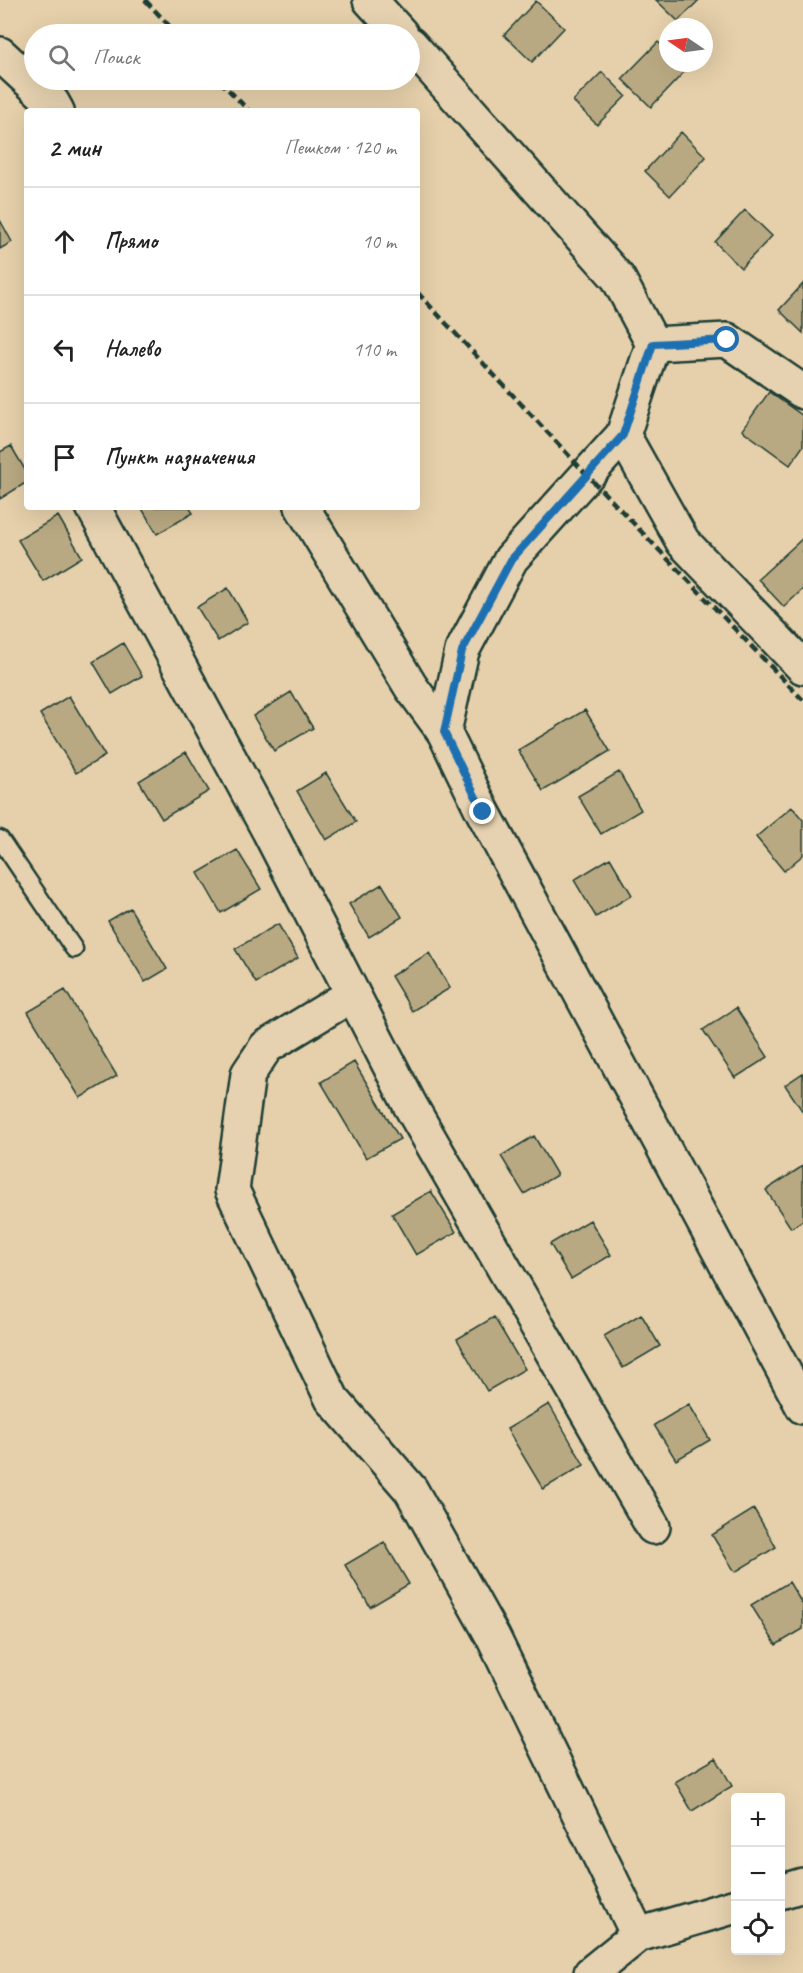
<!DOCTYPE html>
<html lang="ru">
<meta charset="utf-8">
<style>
:root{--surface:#fff;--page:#f6f6f6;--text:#222;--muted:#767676;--line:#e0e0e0}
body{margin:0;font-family:Caveat,sans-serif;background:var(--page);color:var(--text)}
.controls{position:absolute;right:18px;bottom:18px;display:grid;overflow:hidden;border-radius:6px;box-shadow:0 6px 24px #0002}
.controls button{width:54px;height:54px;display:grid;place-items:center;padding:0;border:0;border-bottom:2px solid var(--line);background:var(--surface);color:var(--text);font:30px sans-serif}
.compass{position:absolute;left:659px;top:18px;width:54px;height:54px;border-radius:50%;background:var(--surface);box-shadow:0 6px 24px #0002;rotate:283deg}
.stop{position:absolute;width:18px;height:18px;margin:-14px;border:4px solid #1f6fb2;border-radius:50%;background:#fff}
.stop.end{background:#1f6fb2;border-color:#fff;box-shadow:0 2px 6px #0008}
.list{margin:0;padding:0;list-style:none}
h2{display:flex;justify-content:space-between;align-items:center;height:78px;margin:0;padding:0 24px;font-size:26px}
h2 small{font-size:20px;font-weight:400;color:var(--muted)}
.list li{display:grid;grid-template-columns:39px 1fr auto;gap:18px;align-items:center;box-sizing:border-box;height:108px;padding:0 24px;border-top:2px solid var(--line)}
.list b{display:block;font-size:22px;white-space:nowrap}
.list em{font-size:20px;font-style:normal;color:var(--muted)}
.icon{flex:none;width:33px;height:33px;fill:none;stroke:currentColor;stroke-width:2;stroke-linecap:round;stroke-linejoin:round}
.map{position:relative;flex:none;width:803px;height:1973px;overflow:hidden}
.search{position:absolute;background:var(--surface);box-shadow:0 6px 24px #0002;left:24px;top:24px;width:396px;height:66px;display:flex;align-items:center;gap:15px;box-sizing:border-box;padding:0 21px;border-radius:33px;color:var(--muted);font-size:22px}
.panel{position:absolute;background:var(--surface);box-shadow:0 6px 24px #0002;left:24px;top:108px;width:396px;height:402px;border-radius:6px}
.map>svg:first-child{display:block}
</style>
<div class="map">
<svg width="803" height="1973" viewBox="0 0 803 1973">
<rect width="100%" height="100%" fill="#e6d0ab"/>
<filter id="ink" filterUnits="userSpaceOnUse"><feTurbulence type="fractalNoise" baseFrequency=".0167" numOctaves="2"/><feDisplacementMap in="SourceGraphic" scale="12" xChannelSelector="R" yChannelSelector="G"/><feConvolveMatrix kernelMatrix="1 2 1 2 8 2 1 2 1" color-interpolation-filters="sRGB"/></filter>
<g filter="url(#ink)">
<path fill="#b9a982" stroke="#1f3d34" stroke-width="1.5" d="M656 0H699L678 21Z
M536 1 564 28 532 62 504 35Z
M658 42 668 51V63H681L687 69 651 107 622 79Z
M602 72 626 96 597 125 573 101Z
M681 132 706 157 670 196 645 171Z
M745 210 772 236 741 268 715 242Z
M0 220 12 242 0 249Z
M803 284V333L779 310Z
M769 392 803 416V446L790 465 742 430Z
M11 446 27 473V482L0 499V452Z
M141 507H189L193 513 157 534Z
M58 516 82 557 43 581 18 540Z
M803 538V589L784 607 758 579Z
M228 588 248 622 218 641 197 607Z
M123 643 142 676 112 694 93 662Z
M291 692 313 728 274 751 253 716Z
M69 696 105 756 76 773 40 714Z
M585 710 610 751 543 791 518 750Z
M186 752 209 791 162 819 139 781Z
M619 772 641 810 601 834 578 796Z
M326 773 356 822 326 840 297 791Z
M792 807 803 820V855L784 871 756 837Z
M237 850 261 889 221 913 198 873Z
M610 858 632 895 596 917 574 880Z
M382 884 402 917 369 937 349 904Z
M130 908 167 969 145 982 108 921Z
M278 924 298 958 256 983 235 949Z
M429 953 450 988 412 1011 391 976Z
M65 990 117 1076 80 1098 28 1012Z
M736 1008 768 1057 735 1078 703 1030Z
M354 1062 400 1139 366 1158 321 1082Z
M803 1073V1112L785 1085Z
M534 1136 557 1175 524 1194 501 1156Z
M803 1166V1220L791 1228 766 1190Z
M431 1191 456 1232 416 1255 392 1214Z
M590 1220 611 1255 571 1279 550 1244Z
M641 1314 660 1346 623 1368 604 1336Z
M494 1317 525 1369 487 1391 457 1339Z
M549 1404 584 1465 543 1489 507 1429Z
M689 1404 710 1440 676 1460 654 1425Z
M754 1509 776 1547 735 1572 712 1535Z
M384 1542 409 1584 370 1607 345 1565Z
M789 1582 803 1605V1629L776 1645 751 1605Z
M716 1758 732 1786 692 1811 675 1782Z"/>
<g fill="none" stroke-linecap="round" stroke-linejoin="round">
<g stroke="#1f3d34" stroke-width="21">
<path id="service" d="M0 839 74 949"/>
</g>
<g stroke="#1f3d34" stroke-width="38">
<path id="minor" d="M0 54 52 102 57 111
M653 344 727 340 803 392
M623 435 683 542 803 667
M93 507 269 831 410 1105 653 1527
M302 507 411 687 444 732
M353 994 266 1047 248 1074 232 1190 332 1399 411 1490 493 1637 638 1935"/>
</g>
<g stroke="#1f3d34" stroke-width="38">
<path id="tertiary" d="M780 1892 803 1885
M591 1973 638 1935 736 1906"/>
</g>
<g stroke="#1f3d34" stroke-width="38">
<path id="primary" d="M370 0 401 34
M410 44 618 278 653 344 623 435 511 559 462 651 444 732 483 812 803 1407"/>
</g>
<use href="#service" stroke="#e6d2b0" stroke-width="16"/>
<use href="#minor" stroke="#e6d2b0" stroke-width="33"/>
<use href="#tertiary" stroke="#e6d2b0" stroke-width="33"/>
<use href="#primary" stroke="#e6d2b0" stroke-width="33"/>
<path stroke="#1f3d34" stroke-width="4.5" stroke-dasharray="9 4.5" stroke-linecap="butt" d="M145 0 177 34
M219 80 249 111
M417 292 587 475 803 700"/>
</g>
</g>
<g fill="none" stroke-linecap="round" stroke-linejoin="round" filter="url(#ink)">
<path stroke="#1f6fb2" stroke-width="8" d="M483 812 444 732 462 651 511 560 623 435 653 344 727 340"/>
</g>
</svg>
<div class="controls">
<button>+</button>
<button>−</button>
<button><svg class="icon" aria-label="locate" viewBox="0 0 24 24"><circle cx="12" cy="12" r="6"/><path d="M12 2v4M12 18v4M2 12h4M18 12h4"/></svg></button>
</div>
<svg class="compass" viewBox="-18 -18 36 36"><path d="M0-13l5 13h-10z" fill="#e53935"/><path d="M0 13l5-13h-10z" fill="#767676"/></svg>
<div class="stop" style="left:727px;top:340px"></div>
<div class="stop end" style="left:483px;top:812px"></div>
<div class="search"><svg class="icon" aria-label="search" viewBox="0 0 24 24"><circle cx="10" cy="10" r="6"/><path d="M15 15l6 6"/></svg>Поиск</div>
<section class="panel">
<h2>2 мин<small>Пешком · 120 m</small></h2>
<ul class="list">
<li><svg class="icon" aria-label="ahead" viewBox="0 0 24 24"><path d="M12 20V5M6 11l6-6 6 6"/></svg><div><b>Прямо</b></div><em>10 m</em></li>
<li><svg class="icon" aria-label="left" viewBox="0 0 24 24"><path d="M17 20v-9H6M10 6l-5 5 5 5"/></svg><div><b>Налево</b></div><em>110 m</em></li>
<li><svg class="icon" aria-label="arrive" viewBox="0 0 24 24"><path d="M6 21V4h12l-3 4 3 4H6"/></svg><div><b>Пункт назначения</b></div></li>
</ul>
</section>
</div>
